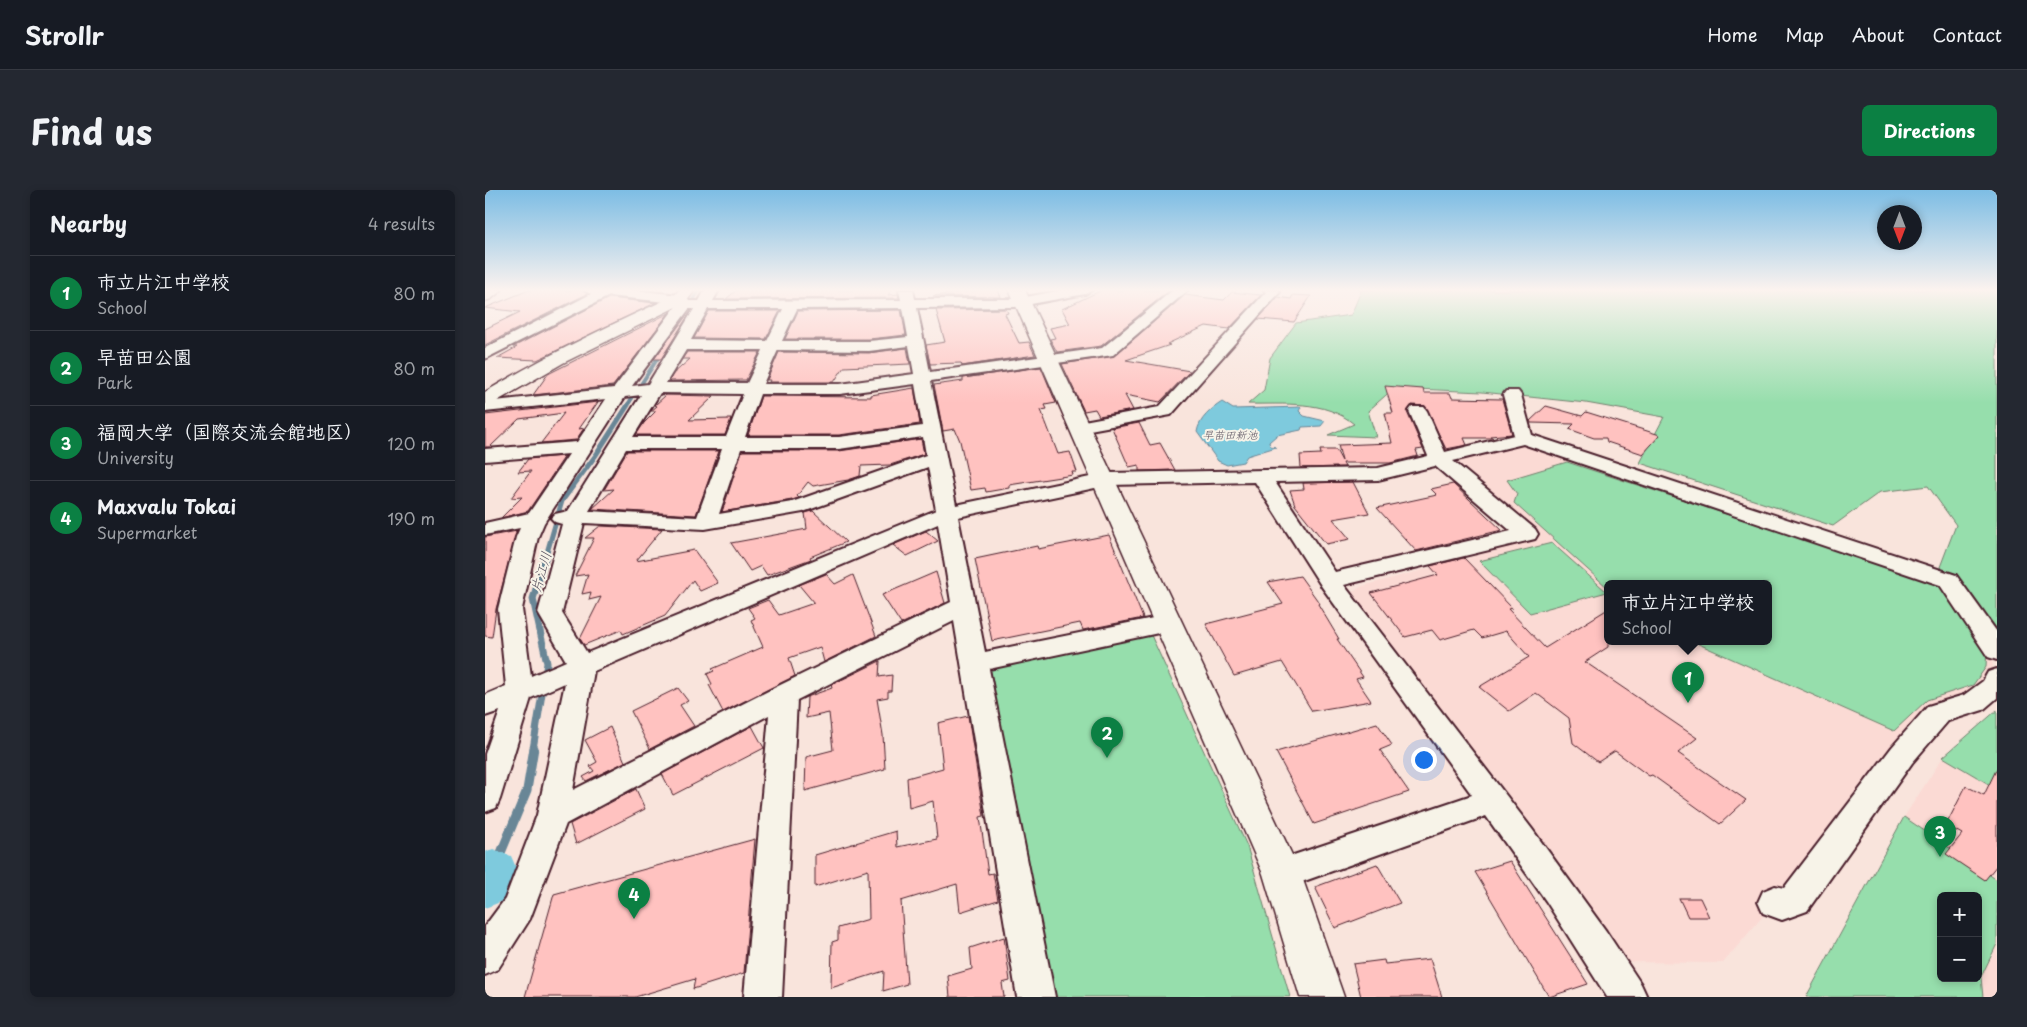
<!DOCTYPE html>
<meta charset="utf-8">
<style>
:root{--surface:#171b24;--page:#242831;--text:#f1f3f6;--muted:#9ea1a6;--line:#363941;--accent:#0b8043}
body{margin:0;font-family:"Playpen Sans","Klee One",sans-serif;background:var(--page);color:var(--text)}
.controls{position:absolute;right:15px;bottom:15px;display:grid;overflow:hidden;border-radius:8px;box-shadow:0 2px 8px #0003}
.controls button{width:45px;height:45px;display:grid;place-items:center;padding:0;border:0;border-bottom:1px solid var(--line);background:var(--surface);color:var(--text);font:25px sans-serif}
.compass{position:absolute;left:1392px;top:15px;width:45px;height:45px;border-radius:50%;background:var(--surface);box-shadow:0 2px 8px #0003;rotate:180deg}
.you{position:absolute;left:938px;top:569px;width:18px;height:18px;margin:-12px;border:4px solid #fff;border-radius:50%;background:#1a73e8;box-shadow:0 0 0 8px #1a73e833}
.badge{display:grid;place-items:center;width:32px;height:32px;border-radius:50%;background:var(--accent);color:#fff;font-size:16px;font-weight:700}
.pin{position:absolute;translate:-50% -41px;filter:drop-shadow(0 1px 2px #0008)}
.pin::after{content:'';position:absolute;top:26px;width:18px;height:15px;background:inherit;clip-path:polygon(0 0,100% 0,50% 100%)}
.popup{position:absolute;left:1119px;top:390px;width:168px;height:65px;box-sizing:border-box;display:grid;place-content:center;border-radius:8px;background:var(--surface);filter:drop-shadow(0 1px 4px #0005);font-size:16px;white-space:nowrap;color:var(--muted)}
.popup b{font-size:19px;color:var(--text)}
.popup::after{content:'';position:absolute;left:50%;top:100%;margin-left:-10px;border:10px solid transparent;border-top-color:var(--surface)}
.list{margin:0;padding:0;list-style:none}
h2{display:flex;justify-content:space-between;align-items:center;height:65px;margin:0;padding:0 20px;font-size:21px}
h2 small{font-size:16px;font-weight:400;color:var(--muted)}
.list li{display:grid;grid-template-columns:32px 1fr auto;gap:15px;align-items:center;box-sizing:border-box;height:75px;padding:0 20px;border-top:1px solid var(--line)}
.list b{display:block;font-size:19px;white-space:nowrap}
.list p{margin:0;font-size:16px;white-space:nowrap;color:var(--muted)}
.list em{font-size:16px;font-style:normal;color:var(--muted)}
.map{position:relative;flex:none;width:1512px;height:807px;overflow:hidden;border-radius:8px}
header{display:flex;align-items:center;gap:30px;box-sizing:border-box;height:70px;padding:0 25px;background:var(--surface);border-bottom:1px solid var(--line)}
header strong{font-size:24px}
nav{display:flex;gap:28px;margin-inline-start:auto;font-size:18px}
.intro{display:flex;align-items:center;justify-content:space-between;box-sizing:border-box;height:120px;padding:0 30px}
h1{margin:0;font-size:35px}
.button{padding:12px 22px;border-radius:8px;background:var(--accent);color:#fff;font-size:18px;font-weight:700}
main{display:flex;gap:30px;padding:0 30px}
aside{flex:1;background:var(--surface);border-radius:8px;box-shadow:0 2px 8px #0003}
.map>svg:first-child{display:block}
</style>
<header>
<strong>Strollr</strong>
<nav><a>Home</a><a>Map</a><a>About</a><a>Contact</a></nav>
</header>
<div class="intro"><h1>Find us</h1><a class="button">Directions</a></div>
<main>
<aside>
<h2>Nearby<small>4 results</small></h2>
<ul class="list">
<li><span class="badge">1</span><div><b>市立片江中学校</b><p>School</p></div><em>80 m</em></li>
<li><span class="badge">2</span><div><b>早苗田公園</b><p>Park</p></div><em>80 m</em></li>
<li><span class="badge">3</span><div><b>福岡大学（国際交流会館地区）</b><p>University</p></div><em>120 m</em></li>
<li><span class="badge">4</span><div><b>Maxvalu Tokai</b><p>Supermarket</p></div><em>190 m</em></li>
</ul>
</aside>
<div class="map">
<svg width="1512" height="807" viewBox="0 0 1512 807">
<rect width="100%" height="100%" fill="#f9e4dc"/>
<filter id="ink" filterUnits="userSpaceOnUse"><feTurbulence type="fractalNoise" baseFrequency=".02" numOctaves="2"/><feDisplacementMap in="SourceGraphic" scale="10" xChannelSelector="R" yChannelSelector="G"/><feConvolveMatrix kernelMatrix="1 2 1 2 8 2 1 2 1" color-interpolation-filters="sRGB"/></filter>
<g filter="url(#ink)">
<path fill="#fbdad4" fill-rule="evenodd" d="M1037 253 1461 392 1506 456 1508 479 1496 496 1296 705 1238 773 1133 772 867 402 878 396 1053 349 969 272ZM1123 394H1283V452H1123Z
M1458 567 1512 599V807H1321L1419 627ZM1456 706H1493V788H1456Z"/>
<path fill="#96deac" stroke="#707e6c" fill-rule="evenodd" d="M874 100H1512V442L1455 377 1471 335 1443 296 1395 302 1348 336 1155 273 1179 227 1101 213 997 202 909 198 883 221 891 247 843 245 869 234C839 209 800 215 763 214L779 200 785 168 811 133 866 125 876 101Z
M1082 272 1458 395 1502 454 1501 477 1488 495 1442 510 1409 541 1209 452H1283V394H1123V398L1029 313 1032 304 1022 290Z
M1067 353 1122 402 1045 423 994 371Z
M665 443 762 656 805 807H565L504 480Z
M1512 520V599L1458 567Z
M1419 627 1512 690V754L1496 787 1498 807H1321ZM1456 706H1493V788H1456Z"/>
<path fill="#7ecadd" stroke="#698696" d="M737 212 748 219 816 217 814 221 819 226 840 231 836 236 817 237 816 240 792 245 784 252 785 256 791 257 762 266 758 272 742 275 733 271 712 242C714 229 726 219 737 212Z"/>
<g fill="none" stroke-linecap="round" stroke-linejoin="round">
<path stroke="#698696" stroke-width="4" d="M187 146 214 100
M142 216 176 163"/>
<path stroke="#698696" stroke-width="5" d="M61 366 77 311 111 265 143 215"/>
<path stroke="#698696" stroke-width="7" d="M48 559 62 473 48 409 61 365"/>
<path stroke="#698696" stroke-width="9" d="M8 682 42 600 49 558"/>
<path fill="#7ecadd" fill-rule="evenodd" d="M8 659 26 666 33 682 18 711 0 718V662Z"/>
</g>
<path fill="#ffc2c0" stroke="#4a1f2b" d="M44 100H97L102 104 0 155V139L35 122 0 118Z
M252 100H407L403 105 413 104 414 108 241 109Z
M495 100H513L516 107 448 106Z
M617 100H685L616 156 572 162 565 149 570 148 565 138 585 134 577 119Z
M747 102 776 105 744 139 721 136 682 154 685 155 641 170 705 181 675 212 640 205 648 220 614 226 610 219 599 221 577 174 629 166 700 105 739 110Z
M808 105 826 106 809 132 773 129 793 107 806 109Z
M124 108 170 113 52 170 12 168 32 157H28Z
M521 119 523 123 520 124 534 153 544 152 550 165 477 176 476 173 445 174 441 155 460 152 451 120Z
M416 120 421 145 384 149H300L313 121Z
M206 121 176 169H169L205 121Z
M224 121H295L281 149 209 148Z
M184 123 128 196 48 205 63 184Z
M422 158 425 174 359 177 349 192H284L285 190H282L294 162 384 163Z
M202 162H275L261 190 184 191 188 184 205 169H197Z
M556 177 571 213 560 215 562 219 556 220 573 264 585 262 592 282H587L588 285 524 295V298L501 302 500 298 486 300 475 251 470 239 458 241 449 195 478 191V188Z
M900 196 938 199 939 203H965L967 208 1017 209 1027 244 1005 246 1008 248H979L982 255 961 259 940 216 927 215 922 222 938 259 931 260 933 266 905 273H858L860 277 816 278 815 265 836 264 835 260H851L857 271 853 255 907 253 900 223H908Z
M429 198 435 234 354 245H263L276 206 386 207V205Z
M181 205 229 206 204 230 246 229 240 245H151L159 233 171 221H166L172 216 170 215Z
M113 212 94 239 99 238 91 250 56 253 79 223 34 229 5 257H0V225Z
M1061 216 1097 226 1101 222 1175 245 1158 264 1122 252 1121 248H1109L1084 239 1089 234 1046 233 1045 231Z
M654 233 665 255 675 253 690 280 654 281V275L644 277 627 238Z
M436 249 439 264 405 275 376 276 375 286 363 290 328 296 323 292 312 306 314 308 307 310 237 322 257 261H354Z
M142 261H234L211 325 107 319 129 299 119 300Z
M80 266 43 321 16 328 37 307 26 308 46 281 33 282 43 269Z
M868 292 884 323 848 329 865 349 841 354 810 315 805 300 819 299 818 293Z
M968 294 1017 340 931 361 892 318 952 305 946 299Z
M328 321 361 352 325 367 326 369 282 385 276 376 265 381 246 353 322 339 320 323Z
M115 336 177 339 151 371 209 360 233 393 215 401 208 390 180 426 138 444 136 440 99 455 95 449 116 407 104 410 106 402 97 404 103 384 90 386 109 348H100Z
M32 341 11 419 7 447 0 446V347Z
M441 341 453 351 422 366 408 355Z
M624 345 658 428 598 440 595 433 507 451 490 369 552 356 553 359Z
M979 368 1027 418 1023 419 1060 458 1123 419V457L1100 472 1212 548 1193 563 1261 610 1235 634 1167 585 1164 586 1130 561 1113 572 1088 553 1084 528 1051 503 1024 521 994 497 1044 467 1021 441 997 448 989 440 955 450 947 440 920 447 886 403 953 385 945 376Z
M451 382 460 413 416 434 397 405Z
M341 384 350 394 368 385 391 446 339 472 335 457 304 468 310 486 238 522 224 495 227 494 222 484 229 481 227 479 278 457 266 430 270 428 263 418 283 410 294 425 329 413 314 395Z
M815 386 835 414H833L854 449H852L878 487 871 489 886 511 827 521 797 472 749 486 721 434 798 414 783 392Z
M395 471 394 487 407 485 406 501H403V507L392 509 398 545 400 579 320 601 321 567 348 560 344 523 321 528 322 507 347 498 346 495Z
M193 498 203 511 195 515 209 536 165 559 146 521Z
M483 526 499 626 495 627 503 684 508 683 513 710 475 722 472 694 416 711 422 794 398 801 399 781 346 798 347 752 353 750V738L384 729 383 680 330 697V665L411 641 412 657 452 649 448 611 424 618 422 588 458 578 453 533Z
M892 533 907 555 895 560 924 602 829 634 791 562Z
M267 536 279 558 188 605 177 584Z
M125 537 140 572 101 591 98 587 109 581 105 576 112 572 100 550Z
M1512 578V675L1500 690 1461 664 1477 644 1461 635 1481 596 1499 605Z
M151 599 160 619 91 654 85 634Z
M270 649 259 783 208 799 210 789 150 807H40L69 704Z
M1025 671 1103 794 1064 807 990 682Z
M892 674 915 713 850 738 830 697Z
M1194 708H1215L1224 727H1203Z
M519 747 525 791 517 793 519 807H465L463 786 487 779 485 758Z
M945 769 957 807H876L868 774 899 770 900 774Z"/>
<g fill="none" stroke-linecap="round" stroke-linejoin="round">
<g stroke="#4a1f2b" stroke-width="4">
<path id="minor" d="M99 100H147L195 105 200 106 204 111H214L220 100H234L228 111 416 110 414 100H428L430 109H530L578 100H607L600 104 530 117 432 118 445 182 617 158 688 100H703L628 165 446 191 471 315 624 283 893 278 943 266 924 221 927 217H939L942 221 960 262 1029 245 1018 205 1021 201H1033L1036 205 1047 245 1471 385 1512 442V470L1503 467 1455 395 1038 254 968 271 1050 339 1053 344 1050 349 859 395 1047 639 1121 741 1156 794 1162 807H1122L1061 711 1001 626 797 699 785 695 780 684 785 673 987 605 837 397 770 292 624 295 473 327 500 462 683 425 692 427 695 433 692 439 683 441 504 479 570 807H532L469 431 312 510 297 807H259L284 525 81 634 45 729 13 779 0 785V736L20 709 52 625 80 493 46 508 15 609 11 618 0 622V564L15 521 0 526V505L21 496 13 419 31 347 35 338 0 345V333L44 323 84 264 0 271V259L92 252 121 209 0 222V212L129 198 192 115 190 113 124 106 0 169V158L106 104ZM418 118 423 147 384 151H297L312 119ZM204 119H209L163 194 147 196ZM223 119H298L282 151 206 150ZM424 156 429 184 355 194H278L293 160 384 161ZM201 160H278L262 193H181ZM430 194 437 236 354 247H260L275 204H355ZM175 203 258 204 241 247H148ZM156 205 83 321 70 324 66 328 70 332 77 334 53 423 81 471 46 486 37 419 53 347 59 333 140 207ZM438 247 441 265 307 312 234 324 256 259H354ZM141 259H237L212 327 104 321ZM950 276 1026 341 850 382 790 292 893 290ZM443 277 451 320 102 463 77 423 99 333 220 339 318 322ZM453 334 466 412 289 498 88 600 109 481Z
M779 100H793L795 102 686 225 594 242 588 241 585 237 588 233 674 217 781 102Z
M1512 479V508L1498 520 1463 531 1427 573 1322 721 1297 730 1278 723 1273 712 1278 701 1290 696 1299 698 1407 557 1443 516 1479 505 1498 491 1503 482Z"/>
</g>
<g stroke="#4a1f2b" stroke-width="3">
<path id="tertiary" d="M0 100H17L6 109 0 111Z
M194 100H210L201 112 78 173 7 214 0 216V202C61 165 125 135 189 106Z
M524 100H540L816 684 859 807H815L778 684Z"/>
</g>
<use href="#minor" fill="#f7f3e8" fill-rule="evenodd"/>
<use href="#tertiary" fill="#f7f3e8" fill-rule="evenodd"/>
</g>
</g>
<linearGradient id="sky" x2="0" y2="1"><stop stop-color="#7dbde4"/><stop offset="0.47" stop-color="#fcf3ef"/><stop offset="1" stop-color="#fcf3ef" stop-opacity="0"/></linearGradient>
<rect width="1512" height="213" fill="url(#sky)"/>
<g text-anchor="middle" stroke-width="4" stroke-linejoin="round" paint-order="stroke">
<g font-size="11" font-style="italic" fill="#5a5260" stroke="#f7f3e8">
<text x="745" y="249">早苗田新池</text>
</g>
<g font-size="14" font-style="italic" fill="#5a5260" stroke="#f7f3e8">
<text transform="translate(56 382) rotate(-74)" y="5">片江川</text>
</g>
</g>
</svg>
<div class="controls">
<button>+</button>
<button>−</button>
</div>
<svg class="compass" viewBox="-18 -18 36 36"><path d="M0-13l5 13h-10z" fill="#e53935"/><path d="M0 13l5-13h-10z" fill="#9ea1a6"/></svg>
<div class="you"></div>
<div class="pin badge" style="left:1203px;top:513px">1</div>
<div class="popup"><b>市立片江中学校</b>School</div>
<div class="pin badge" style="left:622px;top:568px">2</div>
<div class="pin badge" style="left:1455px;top:667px">3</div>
<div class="pin badge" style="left:149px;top:729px">4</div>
</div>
</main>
